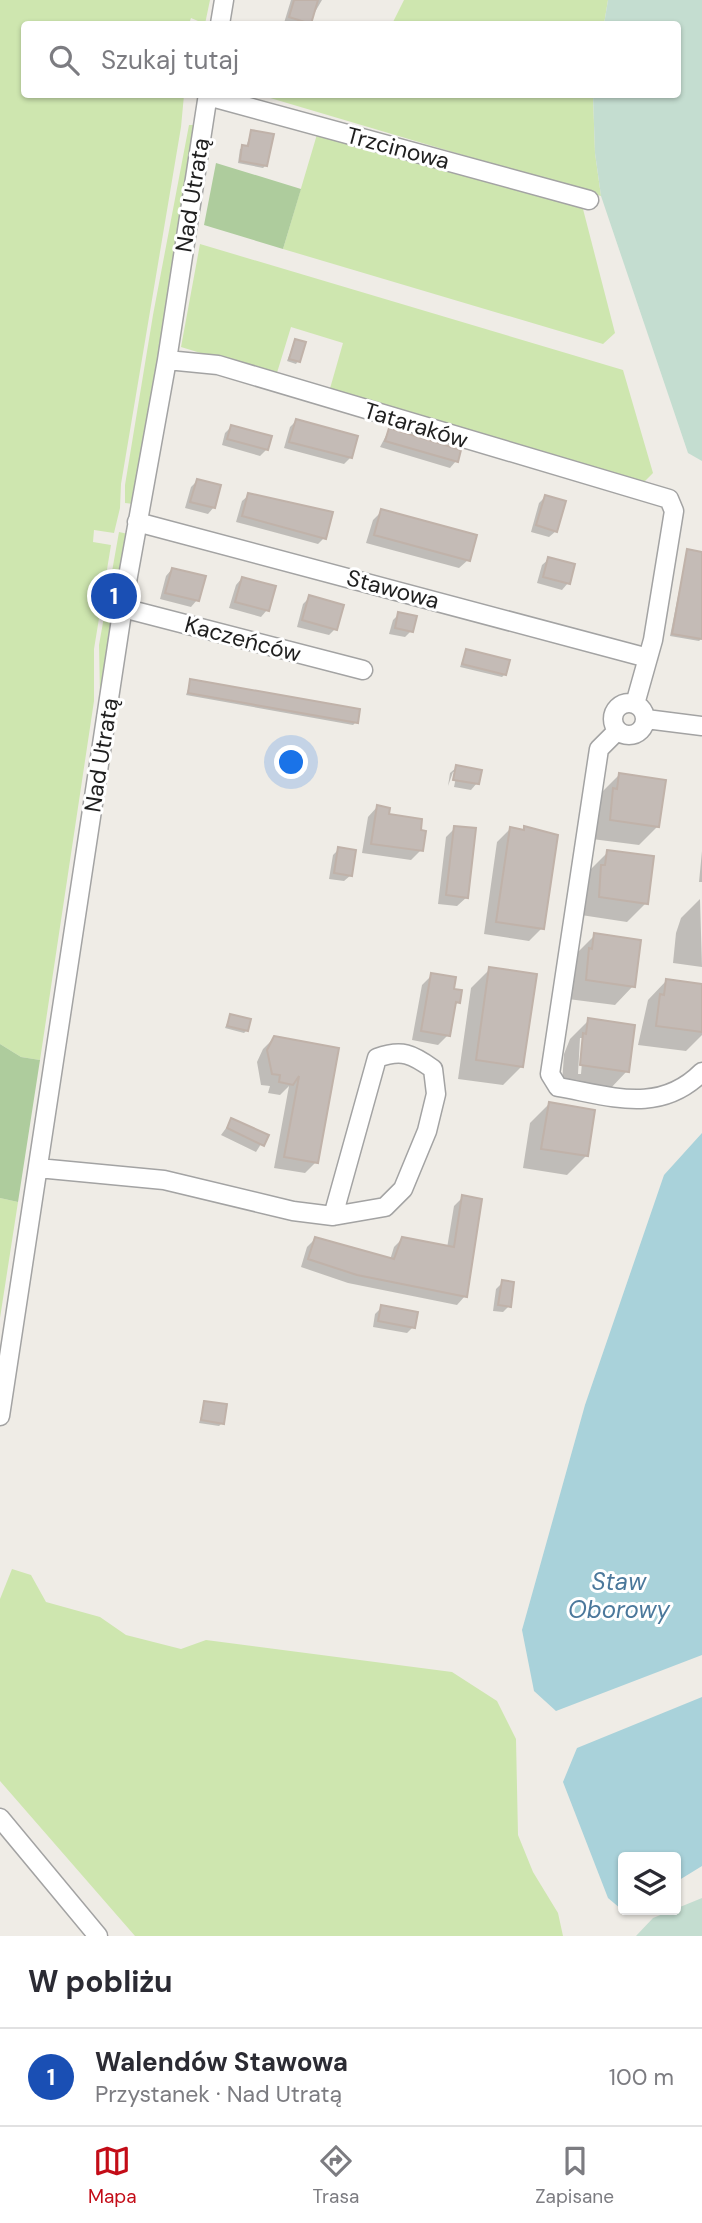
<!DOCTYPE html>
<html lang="pl">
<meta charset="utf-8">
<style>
:root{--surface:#fff;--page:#f2f2f3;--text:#2b2b33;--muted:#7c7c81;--line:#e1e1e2;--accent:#c30c17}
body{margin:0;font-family:"DM Sans",sans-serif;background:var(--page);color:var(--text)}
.controls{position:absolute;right:21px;bottom:21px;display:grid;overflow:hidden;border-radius:7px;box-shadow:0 2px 5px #0004}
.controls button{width:63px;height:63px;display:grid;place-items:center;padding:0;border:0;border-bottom:2px solid var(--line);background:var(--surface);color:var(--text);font:35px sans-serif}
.you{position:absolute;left:292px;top:763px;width:24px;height:24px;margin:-18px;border:5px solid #fff;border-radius:50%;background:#1a73e8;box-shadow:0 0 0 10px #1a73e833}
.badge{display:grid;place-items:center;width:46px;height:46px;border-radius:50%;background:var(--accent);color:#fff;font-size:23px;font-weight:700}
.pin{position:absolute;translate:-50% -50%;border:4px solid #fff;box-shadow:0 2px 7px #0006}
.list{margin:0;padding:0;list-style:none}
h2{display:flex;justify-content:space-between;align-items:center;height:91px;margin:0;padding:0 28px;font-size:30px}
h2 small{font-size:23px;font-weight:400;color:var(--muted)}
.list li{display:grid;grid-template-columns:46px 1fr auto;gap:21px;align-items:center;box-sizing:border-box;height:98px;padding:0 28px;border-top:2px solid var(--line)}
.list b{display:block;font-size:26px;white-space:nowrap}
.list p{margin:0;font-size:23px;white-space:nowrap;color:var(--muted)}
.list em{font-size:23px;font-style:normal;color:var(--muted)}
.icon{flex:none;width:38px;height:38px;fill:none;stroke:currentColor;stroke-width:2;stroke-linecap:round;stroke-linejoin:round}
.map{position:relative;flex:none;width:702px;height:1936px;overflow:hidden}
.search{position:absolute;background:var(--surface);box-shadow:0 2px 5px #0004;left:21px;right:21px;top:21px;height:77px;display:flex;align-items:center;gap:18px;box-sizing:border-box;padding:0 24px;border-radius:7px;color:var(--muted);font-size:26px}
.sheet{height:189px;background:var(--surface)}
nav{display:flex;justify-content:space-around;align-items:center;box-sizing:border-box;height:98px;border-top:2px solid var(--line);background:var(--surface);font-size:19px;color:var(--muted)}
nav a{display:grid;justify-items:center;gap:4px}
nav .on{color:var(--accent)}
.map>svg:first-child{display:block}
</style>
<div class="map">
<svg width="702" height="1936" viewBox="0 0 702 1936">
<rect width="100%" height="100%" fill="#efece6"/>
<path fill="#cee6af" d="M0 0H210L205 24 191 18 189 24H24V94L184 95 181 127 121 484 120 508 114 533 94 530 93 542 111 545 94 649V701L40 1060 21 1057 0 1044Z
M404 0H608L604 24H392Z
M260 95H593L595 153 601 196Z
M189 125H196L134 504 125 503V485L153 315Z
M318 131 583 209 615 333 603 344 283 249Z
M200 244 623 370 653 473 643 483 329 392 343 343 291 327 276 376 181 347Z
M119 532 128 534 117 589H114L112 600 117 601 48 1064 44 1066 100 696 99 645Z
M0 1198 18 1202 0 1318Z
M12 1569 31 1575 46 1602 100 1617 126 1635 181 1649 206 1640 452 1672 497 1701 516 1739 518 1835 533 1872 558 1913 563 1936H135L0 1781V1599Z"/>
<path fill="#aecc9d" d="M216 163 301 189 283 249 204 225Z
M0 1044 21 1057 40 1060 18 1202 0 1198Z"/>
<path fill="#c4ddd0" d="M608 0H702V461L688 453 601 196 595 153 593 95 678 94V24H604Z
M702 1898V1936H636L653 1918Z"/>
<path fill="#a9d2da" d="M702 1133V1655L556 1711 534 1691 522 1630 585 1405 664 1175Z
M702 1697V1866L676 1882V1857H623V1910H633L627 1914 608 1898 563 1782 577 1748Z"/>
<path fill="#0003" fill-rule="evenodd" d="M291 0H322L308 24 284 23Z
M251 132 266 165 263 168 238 163 240 149 246 147Z
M295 341 298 361 296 364 287 361Z
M296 421 356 437 350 458 344 464 284 448 290 427Z
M231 427 267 449 260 456 222 445 225 433Z
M389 430 459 451 456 461 450 468 380 447Z
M197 481 214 507 208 514 185 508 191 487Z
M249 495 324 538 318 544 236 522 242 501Z
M545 497 556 531 549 537 531 532 539 503Z
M382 511 468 560 459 568 366 543 373 520Z
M687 551 702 554V638L699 641 670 636Z
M549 559 568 583 562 590 537 583 542 565Z
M172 569 197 600 191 607 160 599 166 576Z
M242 578 267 610 261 617 229 608 236 585Z
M310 597 335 629 329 635 297 627 303 604Z
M399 614 411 631 405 637 389 634 393 620Z
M466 651 505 674 502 677 460 667Z
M191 680 356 722 353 725 186 695Z
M457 767 477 783 471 790 454 787 457 772H453L448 786 450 773Z
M619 775 658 826 639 845 592 839 600 794Z
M377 807 421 850 411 860 362 853 368 817Z
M455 828 467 897 457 906 438 904 446 837Z
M525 828 542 928 529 941 484 934 497 842 510 829 522 831Z
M339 849 351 875 344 881 329 879 333 855Z
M702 851V882H699Z
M608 852 646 903 627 922 581 915 589 871Z
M700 899 702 967 673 963 676 933 681 918Z
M595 935 633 986 615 1005 568 999 576 954Z
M490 969 522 1066 503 1085 458 1079 471 988Z
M432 975 452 990 458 1002 453 1007 448 1035 438 1045 412 1040 422 985Z
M666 981 702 986V1035L686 1051 638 1045 648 1000Z
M230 1016 247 1030 244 1033 225 1028Z
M589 1020 627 1071 609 1090 562 1084 564 1054 570 1039ZM580 1038H584L581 1074H578Z
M275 1037 337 1049 316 1162 305 1173 274 1168 289 1086 280 1095 268 1093 270 1086 261 1085 257 1062 263 1049Z
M549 1104 586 1156 567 1175 523 1168 530 1123Z
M232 1120 266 1136 256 1152 221 1135Z
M463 1197 465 1296 457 1305 348 1283 301 1267 307 1247 315 1239 390 1260 394 1247 402 1239 447 1248 454 1206Z
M503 1282 509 1306 503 1312 493 1311 496 1289Z
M382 1307 413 1327 407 1333 373 1327 375 1314Z
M205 1403 222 1423 219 1426 199 1423Z"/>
<path fill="#c4bbb6" stroke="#c0b2a9" stroke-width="2" d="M294 0H318L311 24 289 17Z
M251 130 274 134 267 166 240 161 242 145 248 146Z
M295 339 306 342 300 362 289 359Z
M296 419 358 436 352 458 289 442Z
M231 425 272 436 268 450 227 439Z
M389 428 461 450 458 462 385 441Z
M197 479 221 485 215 508 190 502Z
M248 493 333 512 326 539 242 516Z
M545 495 566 501 557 532 536 525Z
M381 509 477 535 470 561 374 535Z
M687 549 702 552V639L672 634Z
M548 557 575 564 570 584 543 577Z
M172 568 206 576 199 601 165 593Z
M242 577 276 586 269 611 235 602Z
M309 595 344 605 337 630 302 620Z
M398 612 417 616 413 632 395 628Z
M466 649 510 660 506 675 462 664Z
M190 679 360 709 358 723 188 693Z
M456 765 482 770 479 784 453 780Z
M619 773 666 780 659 827 610 820 613 788 617 789Z
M377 805 390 808 389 814 422 819 421 830 426 831 423 851 371 844Z
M454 826 476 828 468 898 446 895Z
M524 826 558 835 544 929 496 922 510 827 524 830Z
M338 847 356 850 352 876 334 873Z
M607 850 654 856 648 904 599 897 601 865H605Z
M594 933 641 940 635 987 586 980 589 948 592 949Z
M489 967 537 974 523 1067 476 1060Z
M431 973 456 977 454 989 462 990 460 1003 456 1002 450 1036 421 1031Z
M666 979 702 984V1032L656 1026 660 994 664 995Z
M230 1014 251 1019 248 1031 227 1026Z
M588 1018 635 1025 629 1072 580 1065 583 1033 586 1034Z
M274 1036 339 1048 318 1163 284 1157 299 1076 293 1085 279 1082 280 1075 272 1074 267 1050Z
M549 1102 595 1110 588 1156 541 1149Z
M231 1118 269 1135 264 1146 227 1128Z
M462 1195 482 1199 467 1297 357 1275 308 1259 315 1237 394 1259 402 1237 454 1247Z
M502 1280 514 1282 511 1307 498 1305Z
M381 1305 418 1312 415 1328 378 1321Z
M204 1401 227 1404 224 1424 201 1420Z"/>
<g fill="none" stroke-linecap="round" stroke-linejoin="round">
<g stroke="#a3a3a3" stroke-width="21">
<path id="minor" d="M220 24 224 0
M208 96 589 200
M167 360 218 365 669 499 674 511 653 640 635 704
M137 522 648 658
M123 608 363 670
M613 719a16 16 0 1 1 32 0a16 16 0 1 1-32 0Z
M646 719 702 726
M617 731 599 749 550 1074 558 1087C611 1096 659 1115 702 1072
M38 1168 164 1180 293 1211 333 1216 385 1207 403 1189 427 1131 436 1094 433 1069C412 1054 402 1049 377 1058L333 1216
M0 1416 125 593 167 360 208 94
M0 1818 98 1936"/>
</g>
<use href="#minor" stroke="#fff" stroke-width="18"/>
</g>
<g text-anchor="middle" stroke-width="6" stroke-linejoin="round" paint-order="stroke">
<g font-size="23" fill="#1f1f1f" stroke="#fff">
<text transform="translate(398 148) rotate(15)" y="8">Trzcinowa</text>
<text transform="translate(192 195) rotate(-81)" y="8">Nad Utratą</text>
<text transform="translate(416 425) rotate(17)" y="8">Tataraków</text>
<text transform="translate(393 589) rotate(15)" y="8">Stawowa</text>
<text transform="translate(243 639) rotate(15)" y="8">Kaczeńców</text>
<text transform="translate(101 755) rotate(-81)" y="8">Nad Utratą</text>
</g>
<g font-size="24" font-style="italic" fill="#4b789b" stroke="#fff">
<text x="619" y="1590">Staw<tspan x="619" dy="28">Oborowy</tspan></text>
</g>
</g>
</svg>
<div class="controls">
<button><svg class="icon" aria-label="layers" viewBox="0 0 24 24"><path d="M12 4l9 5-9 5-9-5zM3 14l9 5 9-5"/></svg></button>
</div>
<div class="you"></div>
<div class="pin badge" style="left:114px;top:596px;background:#1a4fb4">1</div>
<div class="search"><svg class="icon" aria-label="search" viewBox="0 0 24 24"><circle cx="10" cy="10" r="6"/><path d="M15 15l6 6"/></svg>Szukaj tutaj</div>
</div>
<section class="sheet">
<h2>W pobliżu<small></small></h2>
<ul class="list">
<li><span class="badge" style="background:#1a4fb4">1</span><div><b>Walendów Stawowa</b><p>Przystanek · Nad Utratą</p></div><em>100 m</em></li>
</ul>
</section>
<nav>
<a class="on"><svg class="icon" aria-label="map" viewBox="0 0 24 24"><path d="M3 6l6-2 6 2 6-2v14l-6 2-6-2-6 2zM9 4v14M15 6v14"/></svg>Mapa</a>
<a><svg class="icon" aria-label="directions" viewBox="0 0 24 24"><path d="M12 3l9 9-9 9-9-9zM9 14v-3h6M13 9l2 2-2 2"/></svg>Trasa</a>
<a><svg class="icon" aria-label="saved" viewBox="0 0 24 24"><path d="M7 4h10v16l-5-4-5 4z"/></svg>Zapisane</a>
</nav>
